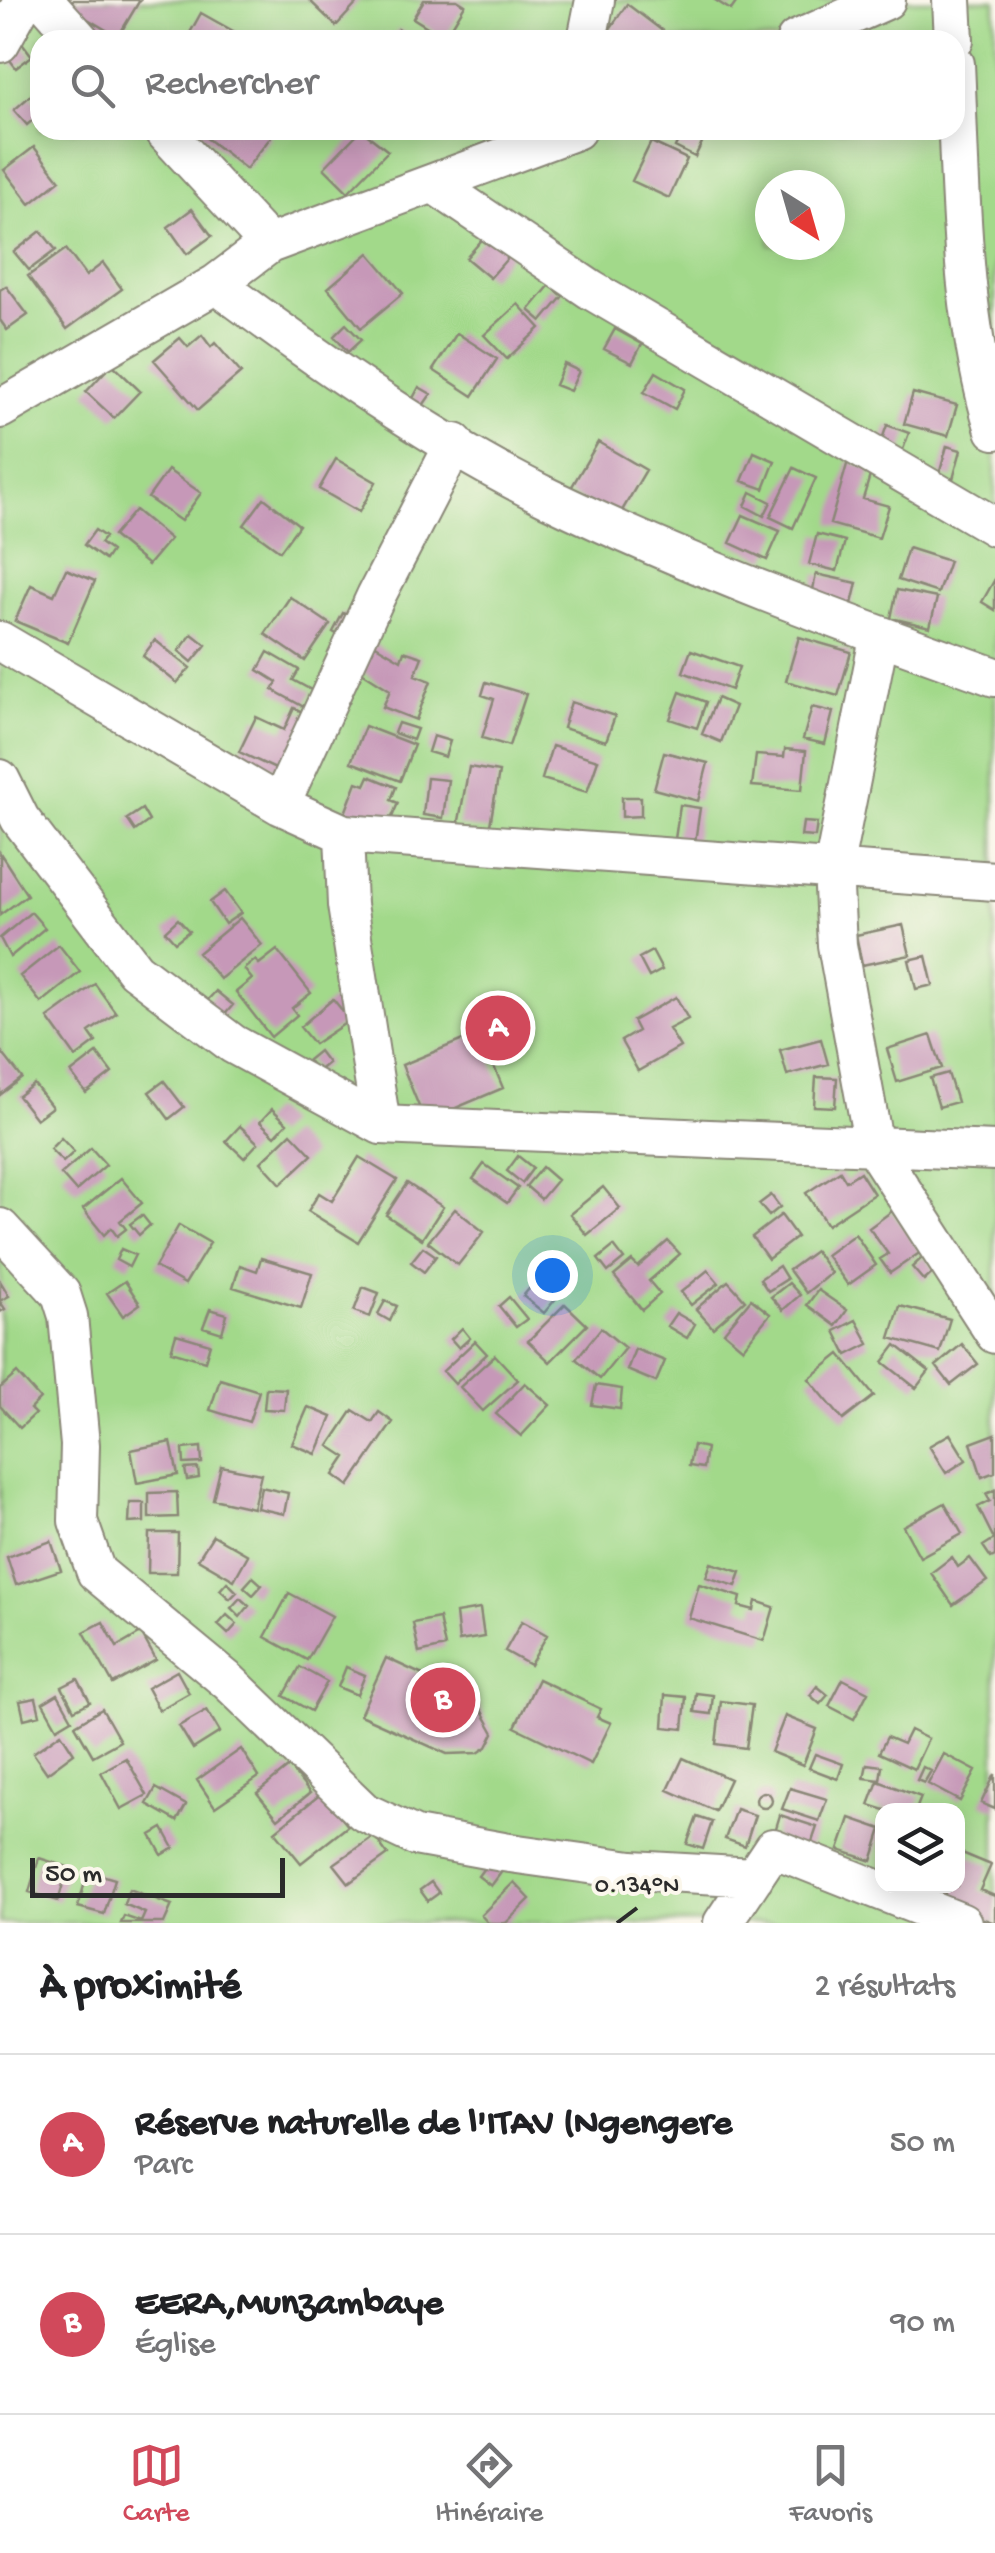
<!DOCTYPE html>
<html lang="fr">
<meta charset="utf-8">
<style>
:root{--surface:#fff;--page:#f2f2f2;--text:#202124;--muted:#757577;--line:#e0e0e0;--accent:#d1495b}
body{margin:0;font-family:"Gochi Hand",sans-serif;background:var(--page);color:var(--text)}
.controls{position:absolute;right:30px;bottom:30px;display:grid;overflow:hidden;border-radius:20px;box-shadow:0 5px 25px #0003}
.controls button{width:90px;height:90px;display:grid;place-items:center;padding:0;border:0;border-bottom:2px solid var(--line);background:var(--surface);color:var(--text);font:50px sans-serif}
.compass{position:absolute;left:755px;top:170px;width:90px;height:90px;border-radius:50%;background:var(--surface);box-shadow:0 5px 25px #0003;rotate:143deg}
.scale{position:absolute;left:30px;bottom:25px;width:255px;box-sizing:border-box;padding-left:10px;border:5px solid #2b2b2b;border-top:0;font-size:28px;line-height:35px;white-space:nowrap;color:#2b2b2b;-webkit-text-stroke:8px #fbf7ec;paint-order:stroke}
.you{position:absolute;left:552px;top:1275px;width:35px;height:35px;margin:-25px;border:8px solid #fff;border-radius:50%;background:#1a73e8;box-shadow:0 0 0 15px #1a73e833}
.badge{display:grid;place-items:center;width:65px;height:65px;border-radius:50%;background:var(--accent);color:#fff;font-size:32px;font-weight:700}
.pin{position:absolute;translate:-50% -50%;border:5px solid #fff;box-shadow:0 2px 10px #0006}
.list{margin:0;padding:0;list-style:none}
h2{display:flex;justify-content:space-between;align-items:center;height:130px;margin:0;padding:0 40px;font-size:42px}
h2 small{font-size:32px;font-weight:400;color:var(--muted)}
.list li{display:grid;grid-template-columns:65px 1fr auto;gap:30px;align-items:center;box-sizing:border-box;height:180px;padding:0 40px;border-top:2px solid var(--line)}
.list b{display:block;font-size:38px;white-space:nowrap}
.list p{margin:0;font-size:32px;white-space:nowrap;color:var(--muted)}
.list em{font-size:32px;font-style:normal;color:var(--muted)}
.icon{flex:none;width:55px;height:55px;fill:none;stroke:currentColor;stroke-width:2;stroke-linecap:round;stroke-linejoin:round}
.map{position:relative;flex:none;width:995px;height:1923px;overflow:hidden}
.search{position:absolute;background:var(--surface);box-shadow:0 5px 25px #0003;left:30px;right:30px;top:30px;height:110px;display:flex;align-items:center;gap:25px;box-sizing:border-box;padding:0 35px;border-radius:30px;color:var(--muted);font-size:38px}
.sheet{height:490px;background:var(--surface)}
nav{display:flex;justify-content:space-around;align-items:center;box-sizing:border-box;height:140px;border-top:2px solid var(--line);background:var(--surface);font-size:28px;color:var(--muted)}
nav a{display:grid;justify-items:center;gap:5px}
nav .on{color:var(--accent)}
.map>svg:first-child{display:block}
</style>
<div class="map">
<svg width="995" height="1923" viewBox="0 0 995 1923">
<rect width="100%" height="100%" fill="#fbf7ec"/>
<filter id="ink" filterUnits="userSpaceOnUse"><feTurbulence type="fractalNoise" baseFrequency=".01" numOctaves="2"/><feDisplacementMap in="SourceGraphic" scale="20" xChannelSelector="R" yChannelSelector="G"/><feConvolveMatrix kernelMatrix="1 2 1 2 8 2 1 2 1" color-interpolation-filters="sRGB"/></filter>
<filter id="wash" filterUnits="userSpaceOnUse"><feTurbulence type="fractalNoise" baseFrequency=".0048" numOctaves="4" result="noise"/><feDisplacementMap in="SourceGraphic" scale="40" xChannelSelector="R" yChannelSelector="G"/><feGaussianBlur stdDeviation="2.25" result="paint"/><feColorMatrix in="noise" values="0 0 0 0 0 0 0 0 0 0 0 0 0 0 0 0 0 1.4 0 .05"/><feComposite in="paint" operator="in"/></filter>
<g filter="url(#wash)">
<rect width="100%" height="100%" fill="#eae3c3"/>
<path fill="#a2d98a" stroke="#66825a" stroke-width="2.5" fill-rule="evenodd" d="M0 0H995V1923H0ZM40 40H955V130H40ZM770 185H830V245H770ZM882 1810H958V1886H882Z"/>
<g id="blocks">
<path fill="#c698b8" d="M56 0H140L118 37Z
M309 0H360L336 26Z
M424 0H457L465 5 445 38 413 18Z
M715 0H738L731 10Z
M627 4 668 35 664 40 605 36Z
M201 13 249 40H186Z
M516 28 538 40H510Z
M398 29 416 40H391Z
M20 40 32 56 16 68 4 52Z
M31 95 40 106V114L27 125 14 110Z
M196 130H263L271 137 246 169Z
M361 130 388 151 348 192 324 168Z
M683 130H708L695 157 675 147Z
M651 142 687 159 669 198 632 181Z
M34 147 60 180 30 204 4 170Z
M192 209 212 236 187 254 168 227Z
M41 231 56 250 29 270 14 252Z
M488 233 512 253 490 278 466 258Z
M66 249 86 276 103 263 122 289 67 329 28 276Z
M369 253 403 293 361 328 328 288Z
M550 285 563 296 542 321 529 310Z
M6 286 28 315 7 330 0 320V290Z
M518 304 540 328 507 359 484 335Z
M346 324 361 340 348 352 334 336Z
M615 329 642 344 632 363 604 349Z
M457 333 497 359 473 396 433 370Z
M202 335 211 347 215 343 241 373 198 410 154 360 180 338 188 347Z
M112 364 140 391 114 418 86 392Z
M564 364 579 371 570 391 555 385Z
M656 372 685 389 675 409 644 392Z
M419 387 431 394 422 407 412 400Z
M913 393 957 405 948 436 904 424Z
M887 425 909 433 900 458 878 451Z
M598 442 646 470 616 521 568 493Z
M947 446 961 450 953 479 939 475Z
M754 452 775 461 764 489 742 481Z
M336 459 376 482 359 512 319 489Z
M848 461 872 469 863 499 889 506 879 538 830 524Z
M794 468 816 478 793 528 770 517Z
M168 470 201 493 181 521 148 498Z
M751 492 771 502 764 516 745 506Z
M264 498 299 525 280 551 244 525Z
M135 510 170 539 148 565 113 536Z
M743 515 780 531 767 560 730 543Z
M95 530 105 537 100 543 111 551 105 560 84 545Z
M817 534 845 541 837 571 809 564Z
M908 548 949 561 938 593 898 580Z
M66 569 95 581 68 643 15 621 31 585 54 595Z
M816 574 857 583 851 608 811 600Z
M995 579V610L982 602Z
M897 590 937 598 930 627 891 618Z
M290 597 330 624 305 661 265 634Z
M343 613 357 620 347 640 333 632Z
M192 634 206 645 192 662 179 651Z
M799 637 851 652 838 696 786 681Z
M155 640 190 668 177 683 143 656Z
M374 644 401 660 404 651 422 657 415 675 431 681 416 720 383 707 390 690 357 669Z
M691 650 739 667 731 690 683 672Z
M268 652 299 670 293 680 313 691 304 707 273 690 277 682 258 670Z
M486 682 526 694 509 746 482 738 494 699 482 695Z
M680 692 706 702 697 728 670 719Z
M717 698 735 706 721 742 702 734Z
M571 702 615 716 606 741 563 728Z
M812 707 833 712 825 744 803 739Z
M294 708 309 715 282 772 239 752 256 717 284 730Z
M398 723 417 729 413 740 394 733Z
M365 726 414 745 400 781 351 762Z
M433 736 450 741 445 757 428 752Z
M552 746 598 760 587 792 542 779Z
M785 749 806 751 802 790 752 786 756 755 784 757Z
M664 752 708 763 698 801 654 789Z
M469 767 499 772 489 831 458 826Z
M369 776 396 787 391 800 398 803 387 829 345 813 357 782 365 785Z
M427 778 448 780 443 818 423 815Z
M622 797H641V816L622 817Z
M680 805 700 808 695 842 675 839Z
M142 809 149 821 135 831 127 819Z
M803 822 817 823 815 837 801 836Z
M0 853 27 895 0 915Z
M225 891 241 913 225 924 210 902Z
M31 912 45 928 10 957 0 938Z
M240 918 262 945 220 979 198 953Z
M178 919 189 931 175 942 165 931Z
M903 925 910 955 862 965 856 935Z
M59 945 80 972 41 1003 20 976Z
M277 950 311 993 292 1008 297 1015 271 1037 236 992 252 979 244 969 255 960 259 964Z
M652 951 662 970 649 977 639 958Z
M926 956 933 985 916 989 909 960Z
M95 984 116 1013 89 1032 96 1042 76 1057 48 1018Z
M216 991 233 1005 221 1019 204 1004Z
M676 997 688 1019 669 1029 680 1047 638 1071 621 1041 638 1031 633 1021Z
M333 999 350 1020 314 1044 300 1027Z
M480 1033 503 1088 425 1121 402 1065Z
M931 1035 942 1068 897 1082 887 1049Z
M821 1039 828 1064 787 1075 780 1050Z
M0 1050 22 1078 0 1095Z
M319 1051 328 1063 317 1072 308 1060Z
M97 1053 112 1073 86 1093 71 1073Z
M948 1073 957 1102 939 1107 930 1078Z
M816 1077 837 1078 835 1107 814 1106Z
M164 1081 184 1107 169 1119 149 1092Z
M34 1084 52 1107 36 1119 18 1096Z
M272 1109 287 1123 275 1136 260 1122Z
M240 1126 258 1143 244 1158 226 1141Z
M291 1133 312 1155 281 1184 261 1162Z
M61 1138 74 1152 63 1162 50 1149Z
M91 1148 106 1165 76 1191 61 1174Z
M518 1156 533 1168 522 1183 507 1171Z
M359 1157 397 1180 358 1242 308 1211 319 1193 332 1201Z
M484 1164 518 1188 507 1203 473 1179Z
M542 1167 557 1180 541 1199 526 1186Z
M840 1171 846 1181 860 1172 874 1194 827 1225 806 1193Z
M121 1178 142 1203 120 1221 126 1229 117 1236 111 1228 104 1235 83 1209Z
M407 1183 443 1207 422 1239 386 1215Z
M603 1187 620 1208 587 1235 570 1214Z
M771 1195 780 1207 769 1216 759 1204Z
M455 1209 484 1232 458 1265 428 1242Z
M892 1211 921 1252 890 1273 880 1259 888 1254 869 1228Z
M142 1215 150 1225 139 1235 130 1224Z
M781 1215 797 1237 768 1259 752 1237Z
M179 1225 210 1243 185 1284 155 1267Z
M855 1234 876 1265 848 1285 826 1255Z
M668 1241 680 1254 649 1281 660 1294 642 1310 614 1276 632 1261 638 1267Z
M614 1246 624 1259 608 1272 598 1259Z
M423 1247 436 1256 424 1272 411 1262Z
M121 1249 135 1255 129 1267 116 1260Z
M815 1251 831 1273 806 1293 789 1270Z
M924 1256 936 1270 924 1281 912 1267Z
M261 1258 312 1273 301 1308 233 1287 240 1265 257 1271Z
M779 1266 787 1279 768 1291 760 1279Z
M708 1270 719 1283 691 1305 681 1292Z
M538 1278 559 1295 544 1313 523 1296Z
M0 1281 9 1296 0 1301 5 1309 0 1312Z
M125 1281 140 1304 123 1316 107 1293Z
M728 1281 745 1300 713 1328 696 1309Z
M789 1283 800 1295 783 1310 771 1297Z
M363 1287 379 1293 370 1317 354 1311Z
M818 1290 847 1310 836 1326 807 1305Z
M509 1297 527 1319 516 1327 499 1306Z
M751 1299 770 1314 743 1348 724 1332Z
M385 1301 397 1306 390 1321 378 1314Z
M565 1304 587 1325 550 1362 528 1341Z
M900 1306 950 1319 940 1352 890 1338Z
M210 1309 227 1314 222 1333 203 1327Z
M676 1313 695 1324 687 1338 667 1326Z
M856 1320 869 1344 847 1355 835 1331Z
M462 1328 470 1338 459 1348 451 1339Z
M601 1328 625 1348 600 1379 576 1359Z
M176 1334 210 1344 205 1361 171 1351Z
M475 1341 487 1354 455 1384 443 1371Z
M962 1344 978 1364 951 1385 936 1366Z
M896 1345 929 1371 916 1388 883 1362Z
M635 1349 665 1361 656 1382 627 1370Z
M840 1354 874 1396 843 1420 809 1379Z
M495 1355 518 1380 483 1411 460 1387Z
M17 1373 40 1399 30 1409 35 1414 20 1428 0 1406V1388Z
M220 1379 259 1391 249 1422 210 1410Z
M525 1383 550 1405 521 1436 496 1414Z
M596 1385 622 1389 620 1409 592 1405Z
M266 1388 286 1389 284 1410 264 1409Z
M308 1407 332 1417 316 1454 292 1444Z
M353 1410 372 1422 379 1412 393 1422 349 1486 334 1475 346 1457 329 1446Z
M950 1434 966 1460 946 1473 929 1446Z
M995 1434V1472L982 1477 971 1443Z
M171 1442 178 1475 137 1483 131 1450Z
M693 1445 706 1448 703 1468 689 1466Z
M201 1447 202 1463 184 1464 183 1449Z
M221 1466 261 1474 253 1508 213 1499Z
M198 1468 199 1478 187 1480 185 1469Z
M261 1487 288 1493 284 1514 257 1508Z
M995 1490V1556L991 1558 983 1546 994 1539 978 1507 990 1501 986 1494Z
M177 1492 178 1517 149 1518V1493Z
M130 1503H144V1522L129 1523Z
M945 1503 962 1534 920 1557 903 1526Z
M149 1533H178L177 1573H148Z
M213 1535 248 1555 234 1580 198 1559Z
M51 1541 61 1570 16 1585 7 1557Z
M952 1557 958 1567 970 1558 987 1581 953 1605 931 1573Z
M711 1563 741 1572 736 1586 706 1577Z
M253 1577 262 1585 253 1595 244 1587Z
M227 1582 237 1592 230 1599 220 1590Z
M699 1584 741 1597 739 1606 754 1610 756 1601 774 1607 764 1641 689 1618Z
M289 1593 332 1616 307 1660 265 1637Z
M240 1598 249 1606 240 1617 231 1608Z
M480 1609 484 1637 459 1641 456 1613Z
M227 1615 237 1624 228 1634 218 1625Z
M439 1618 445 1647 419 1653 413 1623Z
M522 1621 547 1635 530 1665 505 1651Z
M103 1622 117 1647 141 1633 156 1660 113 1684 84 1632Z
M386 1658 475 1699 494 1733 487 1747 478 1753 447 1754 360 1715Z
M300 1667 327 1682 311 1711 284 1696Z
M346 1667 365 1675 357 1695 338 1687Z
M177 1671 189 1693 159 1710 147 1688Z
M78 1679 90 1702 74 1710 62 1687Z
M538 1679 601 1709 597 1717 611 1723 591 1764 515 1727Z
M843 1679 868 1692 854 1719 829 1706Z
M817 1686 828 1695 820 1704 810 1695Z
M696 1693 713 1695 711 1714 694 1712Z
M58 1694 72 1719 57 1728 43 1703Z
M665 1695 686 1697 683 1729 663 1727Z
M36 1698 40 1715 24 1719 20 1701Z
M721 1701 752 1705 746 1748 716 1744Z
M102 1709 120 1741 93 1756 75 1725Z
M207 1710 220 1732 193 1749 179 1726Z
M785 1716 817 1729 803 1765 771 1752Z
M910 1730 928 1739 914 1769 879 1753 887 1737 903 1744Z
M61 1733 74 1753 47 1773 33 1753Z
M241 1749 259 1777 215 1807 197 1780Z
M815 1754 843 1764 838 1779 809 1768Z
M944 1754 976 1771 960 1801 928 1784Z
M126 1758 147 1795 121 1809 101 1772Z
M683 1758 730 1779 715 1811 668 1790Z
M867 1764 882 1766 880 1780 864 1778Z
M289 1767 310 1793 278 1819 257 1793Z
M923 1767 931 1771 924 1783 917 1780Z
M995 1774V1809L981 1803Z
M878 1781 921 1797 916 1810H885L869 1805Z
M156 1788 186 1805 177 1821 147 1804Z
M790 1788 827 1799 819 1821 782 1809Z
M756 1800a8 8 0 1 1 16 0a8 8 0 1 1-16 0Z
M322 1793 348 1826 301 1863 275 1831Z
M736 1809 755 1815 745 1846 725 1839Z
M780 1815 817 1827 809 1851 773 1838Z
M697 1817 712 1822 703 1849 687 1844Z
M850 1818 882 1829 872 1861 839 1850Z
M163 1828 174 1848 162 1855 151 1835Z
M374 1836 388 1855 349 1883 334 1864Z
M962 1853 991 1865 980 1890 995 1896V1923L940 1904 948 1886H958Z
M493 1856 506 1866 491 1886 478 1876Z
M39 1858 68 1867 58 1901 29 1892Z
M88 1871 115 1879 104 1914 78 1907Z
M431 1882 439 1893 428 1901 420 1890Z
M514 1882 530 1899 506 1923H488L481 1915Z
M129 1889 172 1905 164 1923H121L124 1916 141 1922 145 1913 124 1904Z"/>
</g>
</g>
<g filter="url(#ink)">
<use href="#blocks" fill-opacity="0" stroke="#8a8777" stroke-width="2.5"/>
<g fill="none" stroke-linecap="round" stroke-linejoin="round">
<g stroke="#8a8777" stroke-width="42">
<path id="minor" d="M44 0 80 40
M952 0 954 40
M587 40 595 0
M796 40 886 0
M0 43 24 0
M955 64C961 185 959 314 995 430
M163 130 269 244
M434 184 591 290 995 527
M216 284C318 360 434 442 549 498 694 568 844 623 995 677
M0 409 216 284 269 244 576 130
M879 638 833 870 837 945 874 1147 995 1334
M0 641 280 805 344 834 995 881
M0 779 20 819 135 970 233 1044 381 1125 995 1151
M280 805 376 596 455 443
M344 834 347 905 381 1125
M0 1228 61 1294 68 1316 80 1445 78 1521 96 1572 229 1682 364 1812 415 1836 503 1852 632 1870 754 1877
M723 1923 773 1848 962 1923"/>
</g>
<use href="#minor" stroke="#fff" stroke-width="38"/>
</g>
</g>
<path fill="none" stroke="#2b2b2b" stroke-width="4" d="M617 1923 637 1908"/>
<g font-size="25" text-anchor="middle" fill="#2b2b2b" stroke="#fbf7ec" stroke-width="8" stroke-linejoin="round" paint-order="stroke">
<text x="637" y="1892">0.134°N</text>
</g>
</svg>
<div class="controls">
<button><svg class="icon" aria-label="layers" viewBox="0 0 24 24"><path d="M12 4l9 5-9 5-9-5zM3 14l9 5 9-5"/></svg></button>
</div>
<svg class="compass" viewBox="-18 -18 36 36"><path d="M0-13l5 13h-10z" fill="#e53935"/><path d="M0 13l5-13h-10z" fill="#757577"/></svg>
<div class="scale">50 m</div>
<div class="you"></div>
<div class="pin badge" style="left:498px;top:1028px">A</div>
<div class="pin badge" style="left:443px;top:1700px">B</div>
<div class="search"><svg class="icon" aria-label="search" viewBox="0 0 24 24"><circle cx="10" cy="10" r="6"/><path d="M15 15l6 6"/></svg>Rechercher</div>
</div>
<section class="sheet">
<h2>À proximité<small>2 résultats</small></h2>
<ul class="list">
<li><span class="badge">A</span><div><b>Réserve naturelle de l'ITAV (Ngengere</b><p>Parc</p></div><em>50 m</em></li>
<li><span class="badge">B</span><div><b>EERA,Munzambaye</b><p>Église</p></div><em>90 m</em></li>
</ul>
</section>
<nav>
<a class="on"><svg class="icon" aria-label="map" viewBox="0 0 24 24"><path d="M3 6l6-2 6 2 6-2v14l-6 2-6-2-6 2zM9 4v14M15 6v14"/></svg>Carte</a>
<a><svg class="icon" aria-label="directions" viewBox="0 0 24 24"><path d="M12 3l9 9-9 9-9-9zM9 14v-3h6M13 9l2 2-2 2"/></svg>Itinéraire</a>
<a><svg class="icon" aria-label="saved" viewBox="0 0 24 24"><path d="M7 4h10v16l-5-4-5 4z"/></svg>Favoris</a>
</nav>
